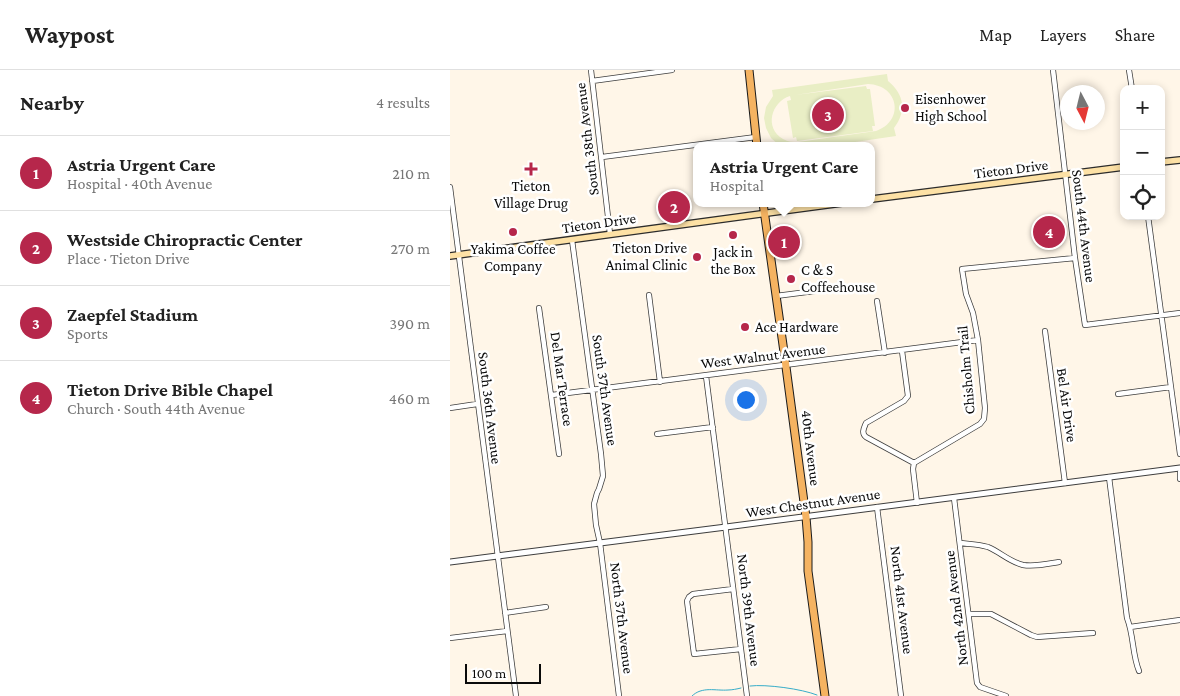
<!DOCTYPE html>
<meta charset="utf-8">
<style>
:root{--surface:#fff;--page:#f2f2f2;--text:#222;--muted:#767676;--line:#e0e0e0;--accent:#b6274b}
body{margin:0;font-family:"Crimson Pro",serif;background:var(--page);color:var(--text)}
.controls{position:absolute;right:15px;top:15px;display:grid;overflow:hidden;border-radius:10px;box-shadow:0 2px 8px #0003}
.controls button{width:45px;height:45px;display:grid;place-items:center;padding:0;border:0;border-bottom:1px solid var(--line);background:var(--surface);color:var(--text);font:25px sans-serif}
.compass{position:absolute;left:610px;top:15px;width:45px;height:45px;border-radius:50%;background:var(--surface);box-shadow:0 2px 8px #0003;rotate:173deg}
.scale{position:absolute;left:15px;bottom:12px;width:76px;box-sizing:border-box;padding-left:5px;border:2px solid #0a0a0a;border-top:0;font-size:14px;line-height:18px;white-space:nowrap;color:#0a0a0a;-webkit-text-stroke:4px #fff;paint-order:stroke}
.you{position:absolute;left:295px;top:329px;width:18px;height:18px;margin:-12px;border:4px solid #fff;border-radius:50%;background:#1a73e8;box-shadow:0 0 0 8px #1a73e833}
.badge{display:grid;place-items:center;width:32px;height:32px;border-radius:50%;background:var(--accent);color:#fff;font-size:16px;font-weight:700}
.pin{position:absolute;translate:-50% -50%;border:2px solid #fff;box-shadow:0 1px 5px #0006}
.popup{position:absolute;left:243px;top:72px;width:182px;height:65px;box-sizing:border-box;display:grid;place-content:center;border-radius:10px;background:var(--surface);filter:drop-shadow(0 1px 4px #0005);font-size:16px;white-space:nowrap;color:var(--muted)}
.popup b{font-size:19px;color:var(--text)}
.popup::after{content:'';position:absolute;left:50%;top:100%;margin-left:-10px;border:10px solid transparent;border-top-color:var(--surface)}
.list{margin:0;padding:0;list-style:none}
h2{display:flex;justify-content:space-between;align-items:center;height:65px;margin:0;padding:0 20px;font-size:21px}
h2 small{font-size:16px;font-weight:400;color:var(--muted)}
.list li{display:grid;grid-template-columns:32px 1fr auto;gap:15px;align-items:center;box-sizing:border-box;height:75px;padding:0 20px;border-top:1px solid var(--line)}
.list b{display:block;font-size:19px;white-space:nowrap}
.list p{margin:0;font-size:16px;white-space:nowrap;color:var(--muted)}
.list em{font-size:16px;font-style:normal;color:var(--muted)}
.icon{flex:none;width:28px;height:28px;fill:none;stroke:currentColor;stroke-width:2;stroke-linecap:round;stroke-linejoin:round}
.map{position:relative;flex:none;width:730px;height:626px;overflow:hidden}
header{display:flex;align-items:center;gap:30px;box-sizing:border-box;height:70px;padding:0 25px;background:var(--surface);border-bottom:1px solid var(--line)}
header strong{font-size:24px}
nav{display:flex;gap:28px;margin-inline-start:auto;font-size:18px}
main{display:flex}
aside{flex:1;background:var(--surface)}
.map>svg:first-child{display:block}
</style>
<header>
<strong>Waypost</strong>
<nav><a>Map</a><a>Layers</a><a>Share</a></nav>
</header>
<main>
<aside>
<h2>Nearby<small>4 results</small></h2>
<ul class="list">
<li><span class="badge">1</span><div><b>Astria Urgent Care</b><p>Hospital · 40th Avenue</p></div><em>210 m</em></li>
<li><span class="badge">2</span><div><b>Westside Chiropractic Center</b><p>Place · Tieton Drive</p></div><em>270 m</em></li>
<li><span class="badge">3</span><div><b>Zaepfel Stadium</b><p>Sports</p></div><em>390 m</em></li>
<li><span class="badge">4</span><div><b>Tieton Drive Bible Chapel</b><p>Church · South 44th Avenue</p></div><em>460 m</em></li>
</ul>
</aside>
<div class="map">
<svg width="730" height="626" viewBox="0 0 730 626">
<rect width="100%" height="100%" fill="#fff6e8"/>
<path fill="#e9eec5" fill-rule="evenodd" d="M437 4 438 11C454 24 457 41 444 58L446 66 378 76H330L321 68 316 58 314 48 316 37 323 26 322 20ZM418 14C449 15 455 51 426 61L348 72C343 72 338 72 333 69 314 58 321 32 340 26L341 30 337 31 343 68 346 67 347 71 423 61 422 56H425L420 19H417L416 16 345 25Z"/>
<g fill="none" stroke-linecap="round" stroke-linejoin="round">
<path stroke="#37adc9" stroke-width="1" d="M300 616C316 614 352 619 367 625
M242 626C252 616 266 621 278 620 282 620 287 619 291 618"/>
<g stroke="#3d3d3d" stroke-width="6">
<path id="minor" d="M141 0 160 164
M603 0 625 188 635 255 730 243
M679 0 682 19
M142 11 222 0
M152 87 306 67
M0 117 66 626
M698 146 730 384
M122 170 151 384 153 406 149 419 147 423 144 434 146 455 150 473 169 626
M199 225 210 312
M326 226 388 218
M427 231 435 283
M89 238 109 384
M595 261 615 413
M452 281 458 326 454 331 416 353C414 358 411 363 416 367L464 393
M256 306 297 626
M668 324 721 317
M102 325 528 270
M0 338 27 334
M207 364 263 357
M464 393 530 354 534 349 535 338 528 270 523 243 516 224 512 199 625 188
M464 393 463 399 467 433
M730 402V409
M659 407 677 548C684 566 682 584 689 601
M504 428 527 613 530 617 556 626
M427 437 451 626
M510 473C519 474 529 474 538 477 550 482 560 492 573 495 585 497 597 494 609 492
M283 519 243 524 239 527 237 531 244 584 291 579
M55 543 96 537
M519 544H541L581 565 587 567 643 563
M680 557 730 550
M0 568 57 561"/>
</g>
<g stroke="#3d3d3d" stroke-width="7">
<path id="tertiary" d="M0 492 276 457 730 398"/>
</g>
<g stroke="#2c2c2c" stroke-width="8">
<path id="secondary" d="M711 92 730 90
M422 129 674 97
M0 186 392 133"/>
</g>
<g stroke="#1b1b1b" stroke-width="9">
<path id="primary" d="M299 0 307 76
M313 133 334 282 356 447 358 472V501L375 626"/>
</g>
<use href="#minor" stroke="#fff" stroke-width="4.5"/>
<use href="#tertiary" stroke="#fff" stroke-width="5"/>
<use href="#secondary" stroke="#fde1a5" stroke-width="5.5"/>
<use href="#primary" stroke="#f5b361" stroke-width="7"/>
</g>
<g fill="#b6274b" stroke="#fff" stroke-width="2">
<circle cx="455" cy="38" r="5"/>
<path d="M78.5 91.5h5v5h5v5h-5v5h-5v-5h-5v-5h5z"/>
<circle cx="63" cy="162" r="5"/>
<circle cx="283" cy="165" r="5"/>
<circle cx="247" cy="187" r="5"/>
<circle cx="341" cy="209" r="5"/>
<circle cx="295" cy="257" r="5"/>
</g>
<g text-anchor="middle" stroke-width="5" stroke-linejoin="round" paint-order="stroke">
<g font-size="15" fill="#0a0a0a" stroke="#fff" text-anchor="start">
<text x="465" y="34">Eisenhower<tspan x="465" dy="17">High School</tspan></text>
<text x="81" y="121" text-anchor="middle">Tieton<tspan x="81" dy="17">Village Drug</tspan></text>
<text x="237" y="183" text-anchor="end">Tieton Drive<tspan x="237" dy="17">Animal Clinic</tspan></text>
<text x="63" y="184" text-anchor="middle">Yakima Coffee<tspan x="63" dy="17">Company</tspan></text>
<text x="283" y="187" text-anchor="middle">Jack in<tspan x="283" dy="17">the Box</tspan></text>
<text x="351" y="205">C &amp; S<tspan x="351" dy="17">Coffeehouse</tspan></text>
<text x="305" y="262">Ace Hardware</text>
</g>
<g font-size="15" fill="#0a0a0a" stroke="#fff">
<text transform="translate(137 69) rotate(-97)" y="5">South 38th Avenue</text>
<text transform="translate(561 99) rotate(-7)" y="5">Tieton Drive</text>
<text transform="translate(149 153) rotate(-8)" y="5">Tieton Drive</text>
<text transform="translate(634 156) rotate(83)" y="5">South 44th Avenue</text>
<text transform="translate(313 286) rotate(-7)" y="5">West Walnut Avenue</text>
<text transform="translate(516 300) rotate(-95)" y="5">Chisholm Trail</text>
<text transform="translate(112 309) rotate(82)" y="5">Del Mar Terrace</text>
<text transform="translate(155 320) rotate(82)" y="5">South 37th Avenue</text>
<text transform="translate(617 335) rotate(82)" y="5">Bel Air Drive</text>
<text transform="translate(40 338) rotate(83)" y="5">South 36th Avenue</text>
<text transform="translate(361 378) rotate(83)" y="5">40th Avenue</text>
<text transform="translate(363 433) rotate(-8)" y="5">West Chestnut Avenue</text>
<text transform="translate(452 530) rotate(83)" y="5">North 41st Avenue</text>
<text transform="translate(506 538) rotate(-97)" y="5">North 42nd Avenue</text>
<text transform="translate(299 540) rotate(83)" y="5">North 39th Avenue</text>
<text transform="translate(172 548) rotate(83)" y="5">North 37th Avenue</text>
</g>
</g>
</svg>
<div class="controls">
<button>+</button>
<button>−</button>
<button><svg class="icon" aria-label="locate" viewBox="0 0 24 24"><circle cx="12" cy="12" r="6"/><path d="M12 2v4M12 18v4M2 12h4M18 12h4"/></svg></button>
</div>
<svg class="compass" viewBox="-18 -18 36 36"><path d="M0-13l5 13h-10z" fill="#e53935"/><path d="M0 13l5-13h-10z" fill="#767676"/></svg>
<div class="scale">100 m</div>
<div class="you"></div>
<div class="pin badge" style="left:334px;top:172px">1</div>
<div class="popup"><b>Astria Urgent Care</b>Hospital</div>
<div class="pin badge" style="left:224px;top:137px">2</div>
<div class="pin badge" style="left:378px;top:45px">3</div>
<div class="pin badge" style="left:599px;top:162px">4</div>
</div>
</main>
